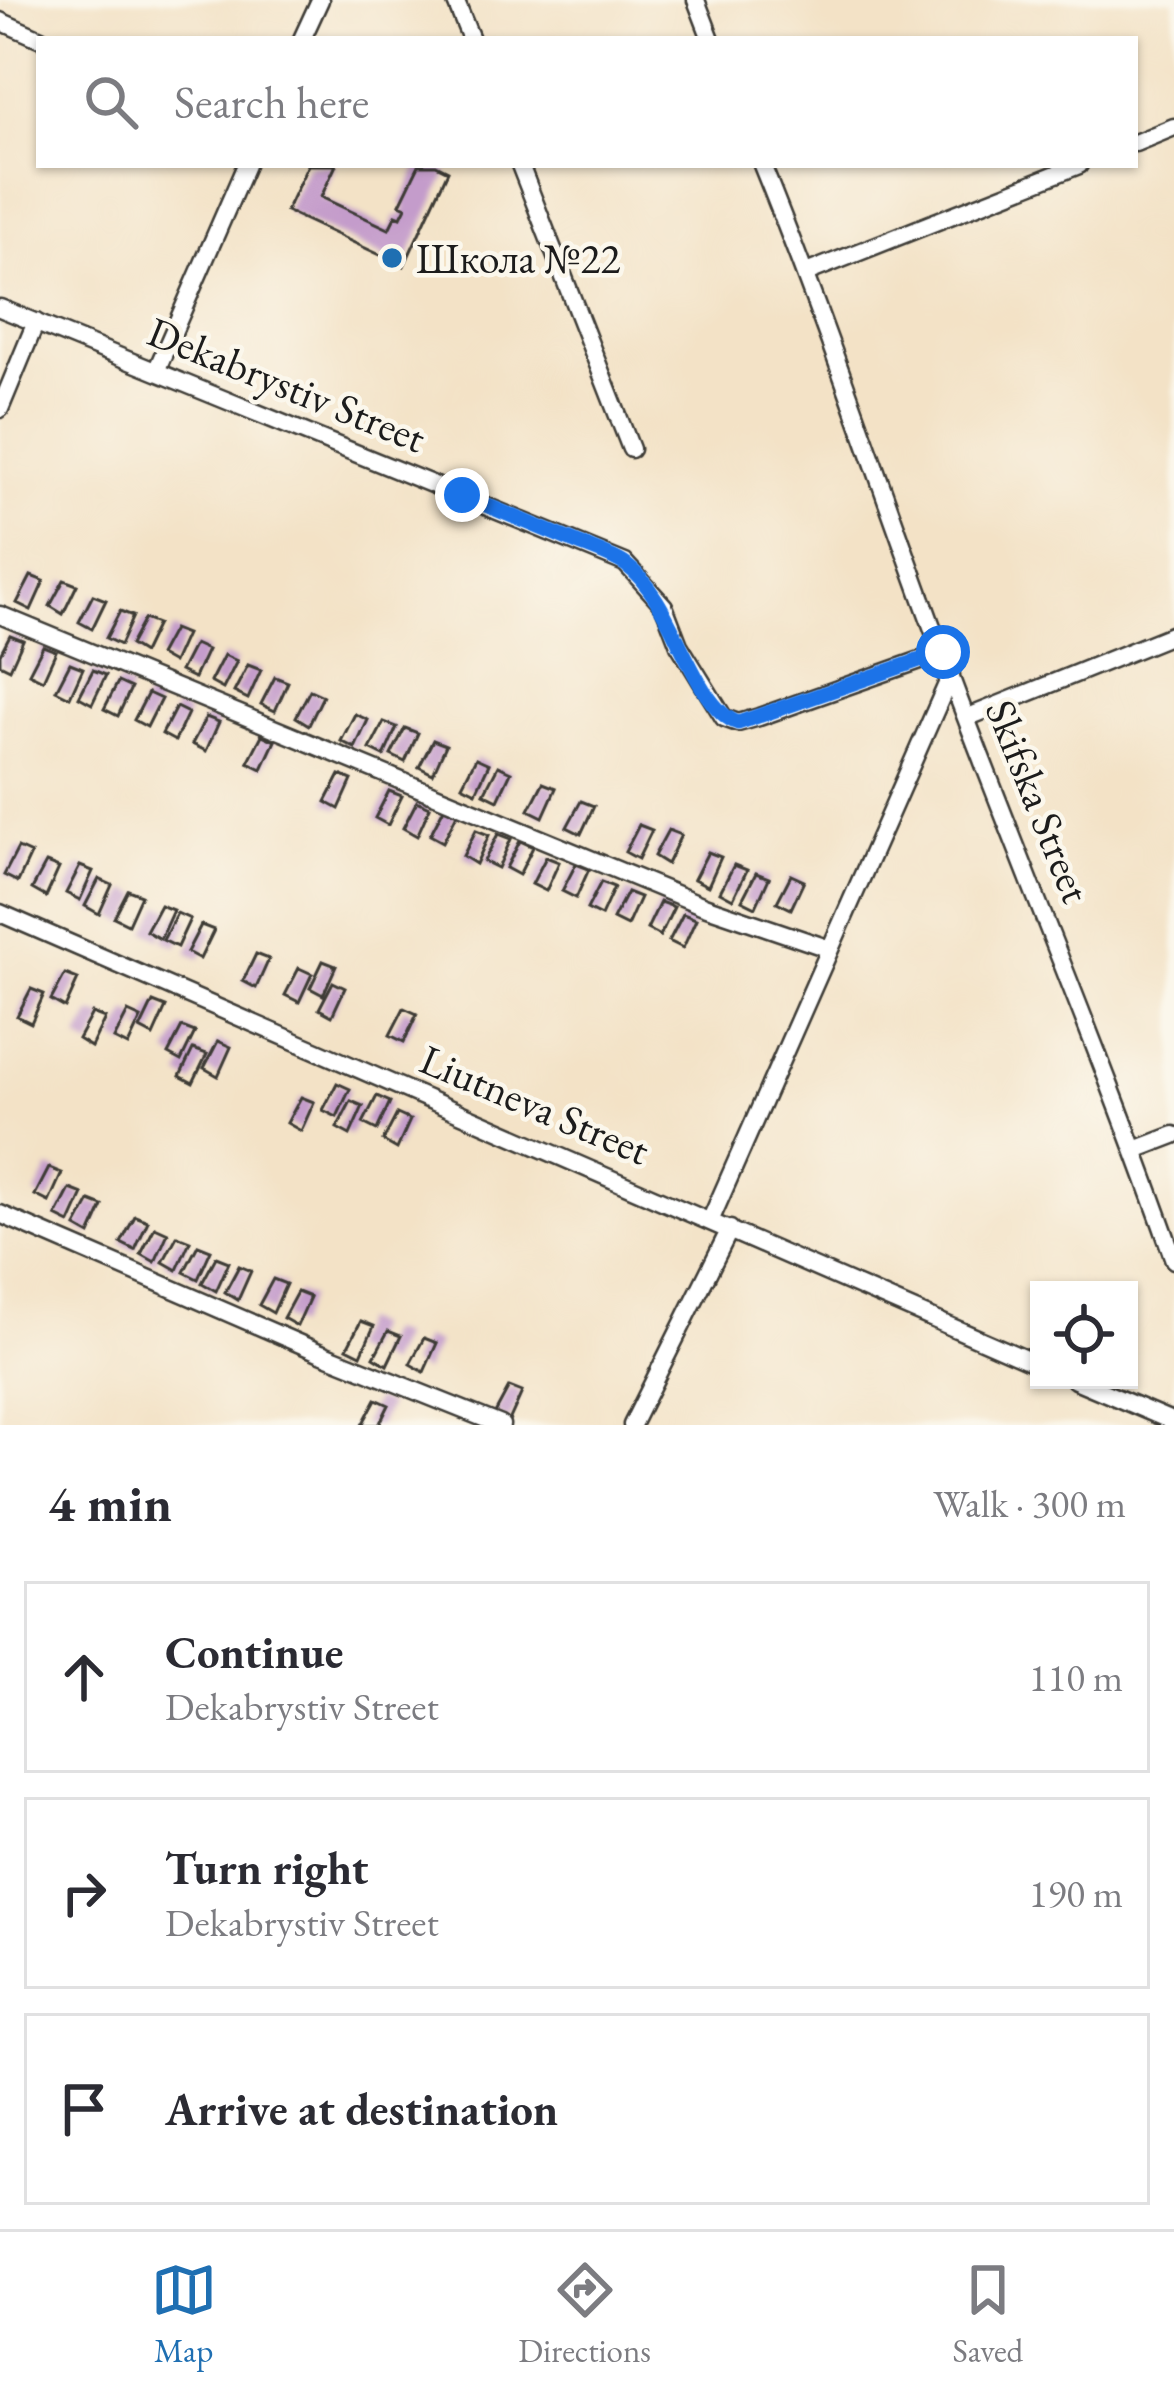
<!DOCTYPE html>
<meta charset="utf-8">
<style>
:root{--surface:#fff;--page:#f7f7f7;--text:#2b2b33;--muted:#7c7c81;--line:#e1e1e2;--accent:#1f6fb2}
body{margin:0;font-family:"EB Garamond",serif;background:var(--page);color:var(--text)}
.controls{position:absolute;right:36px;bottom:36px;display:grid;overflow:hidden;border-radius:0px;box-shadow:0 3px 9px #0004}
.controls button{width:108px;height:108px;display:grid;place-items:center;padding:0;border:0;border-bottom:3px solid var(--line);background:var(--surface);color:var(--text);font:60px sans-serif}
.stop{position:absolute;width:36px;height:36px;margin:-27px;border:9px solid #1a73e8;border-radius:50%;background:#fff}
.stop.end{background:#1a73e8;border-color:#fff;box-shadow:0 3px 12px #0008}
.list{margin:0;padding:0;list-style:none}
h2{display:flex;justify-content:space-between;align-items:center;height:156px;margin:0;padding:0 48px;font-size:51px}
h2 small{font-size:39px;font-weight:400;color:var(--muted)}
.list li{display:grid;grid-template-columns:78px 1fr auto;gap:36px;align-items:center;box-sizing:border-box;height:192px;margin:0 24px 24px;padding:0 24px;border:3px solid var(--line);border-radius:0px}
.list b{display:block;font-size:45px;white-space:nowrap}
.list p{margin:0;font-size:39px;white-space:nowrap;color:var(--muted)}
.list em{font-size:39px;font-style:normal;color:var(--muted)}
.icon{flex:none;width:66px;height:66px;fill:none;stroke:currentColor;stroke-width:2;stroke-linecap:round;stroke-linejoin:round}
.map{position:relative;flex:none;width:1174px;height:1425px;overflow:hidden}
.search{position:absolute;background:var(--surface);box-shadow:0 3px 9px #0004;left:36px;right:36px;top:36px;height:132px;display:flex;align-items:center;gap:30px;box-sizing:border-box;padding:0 42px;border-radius:0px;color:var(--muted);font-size:45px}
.sheet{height:804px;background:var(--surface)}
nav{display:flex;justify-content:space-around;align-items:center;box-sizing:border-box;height:168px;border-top:3px solid var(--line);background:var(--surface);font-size:33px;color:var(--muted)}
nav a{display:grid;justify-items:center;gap:6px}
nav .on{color:var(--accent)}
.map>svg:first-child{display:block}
</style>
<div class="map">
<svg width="1174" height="1425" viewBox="0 0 1174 1425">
<rect width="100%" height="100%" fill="#fbf7ec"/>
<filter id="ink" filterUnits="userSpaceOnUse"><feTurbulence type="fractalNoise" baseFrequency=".00833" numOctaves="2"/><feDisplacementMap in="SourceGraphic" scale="24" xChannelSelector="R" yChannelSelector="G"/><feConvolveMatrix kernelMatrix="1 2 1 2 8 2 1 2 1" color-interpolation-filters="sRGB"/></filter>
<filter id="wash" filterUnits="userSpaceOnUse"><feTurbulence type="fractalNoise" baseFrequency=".004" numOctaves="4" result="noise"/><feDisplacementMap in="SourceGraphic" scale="48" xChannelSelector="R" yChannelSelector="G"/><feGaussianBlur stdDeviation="2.7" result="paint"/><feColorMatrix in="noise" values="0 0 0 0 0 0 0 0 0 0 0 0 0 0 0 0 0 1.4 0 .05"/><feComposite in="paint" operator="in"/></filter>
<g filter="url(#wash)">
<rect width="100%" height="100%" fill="#f3e2c6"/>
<g id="blocks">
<path fill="#c49ccb" d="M308 165H336L321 197 389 229 396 215 401 217 406 207 400 204 419 165H436L448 171 404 266 286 211Z
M31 576 44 581 31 610 17 603Z
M64 580 77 585 63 614 50 606Z
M93 595 106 600 92 629 79 622Z
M120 611 133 616 120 645 106 638Z
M144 619 157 624 143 653 130 645Z
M173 629 186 634 173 663 159 655Z
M10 635 23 640 10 669 0 664V654Z
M194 644 207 650 194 678 180 671Z
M43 646 56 651 43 680 29 673Z
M224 655 237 661 223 689 210 682Z
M70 663 83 668 70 697 56 690Z
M248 665 261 670 248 699 234 692Z
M93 670 106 675 92 704 79 697Z
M275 677 288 682 275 711 261 704Z
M118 682 131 688 118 716 104 709Z
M310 690 323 696 309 725 296 717Z
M148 693 161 699 147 727 134 720Z
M176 707 188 713 175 741 162 734Z
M355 714 368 720 355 748 341 741Z
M206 717 219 722 206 751 192 744Z
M384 722 397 727 384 756 370 749Z
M405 728 418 733 405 762 391 755Z
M262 735 275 741 262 769 248 762Z
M433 740 446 745 433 774 419 767Z
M476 758 489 764 476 792 462 785Z
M498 766 511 772 498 800 484 793Z
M340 775 352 780 339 809 326 802Z
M543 783 556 788 543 817 529 810Z
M389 791 402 796 388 825 375 818Z
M417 801 430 807 417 836 403 828Z
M581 801 594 806 581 834 567 827Z
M444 808 457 814 443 842 430 835Z
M639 825 652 830 638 859 625 852Z
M476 830 489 835 476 864 463 856Z
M668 830 681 835 667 864 654 856Z
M498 834 511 839 498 868 484 861Z
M520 841 533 847 519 875 506 868Z
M18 848 31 854 18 882 4 875Z
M708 852 721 857 708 886 694 879Z
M546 857 559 862 546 891 532 884Z
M46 863 59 868 46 897 32 889Z
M576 864 589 869 576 898 562 891Z
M734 865 747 870 733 899 720 892Z
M80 866 93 871 80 900 66 893Z
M756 873 769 878 756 907 742 900Z
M791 875 804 881 791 909 777 902Z
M99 879 112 885 99 914 85 906Z
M601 882 614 887 601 916 587 909Z
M128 890 141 895 128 924 114 917Z
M627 892 640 897 627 926 613 919Z
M660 902 674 907 660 936 647 929Z
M160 905 173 910 160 939 146 931Z
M177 913 190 919 177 947 163 940Z
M683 914 696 919 683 948 669 941Z
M201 925 214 930 200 959 187 952Z
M256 954 269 959 256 988 243 981Z
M323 961 336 966 323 995 310 988Z
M299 968 312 974 299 1002 285 995Z
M65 974 78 979 65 1008 51 1000Z
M333 982 345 988 332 1016 319 1009Z
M31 989 44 994 31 1023 17 1016Z
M153 1002 166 1007 153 1036 140 1029Z
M404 1008 417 1014 404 1042 390 1035Z
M128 1012 141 1018 128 1046 114 1039Z
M92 1013 105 1018 91 1047 78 1039Z
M182 1027 195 1032 181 1061 168 1054Z
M218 1041 231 1047 218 1076 204 1068Z
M193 1049 207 1054 193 1083 180 1076Z
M337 1083 350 1089 337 1117 323 1110Z
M377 1096 390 1102 377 1130 363 1123Z
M301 1097 314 1102 301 1131 287 1123Z
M351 1101 363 1106 350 1135 337 1128Z
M397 1114 410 1120 397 1149 383 1141Z
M49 1168 62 1173 49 1202 35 1195Z
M70 1189 83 1194 70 1223 56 1216Z
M90 1201 103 1206 90 1235 76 1227Z
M135 1216 148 1221 135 1250 121 1243Z
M155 1227 168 1233 155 1262 141 1254Z
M177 1236 190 1241 177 1270 163 1262Z
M198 1245 211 1250 198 1279 184 1272Z
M216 1257 229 1262 216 1291 202 1283Z
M239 1266 251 1271 238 1300 225 1292Z
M273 1279 286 1284 273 1313 259 1305Z
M297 1292 310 1297 297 1326 283 1318Z
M361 1321 374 1326 361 1355 347 1348Z
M388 1331 401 1336 387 1365 374 1357Z
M424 1338 437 1343 424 1372 410 1364Z
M509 1387 522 1392 509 1421 495 1413Z
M376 1399 389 1405 379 1425H362Z"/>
</g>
</g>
<g filter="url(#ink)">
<use href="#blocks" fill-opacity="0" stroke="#3c3a36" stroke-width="3"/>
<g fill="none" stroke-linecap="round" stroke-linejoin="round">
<g stroke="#3c3a36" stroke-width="21">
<path id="minor" d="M455 0 471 39
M696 0 711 39
M0 21 41 39
M302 39 320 0
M1135 143 1174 127
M520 165 631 449
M762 165C836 347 896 535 966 718 1035 899 1110 1077 1174 1260
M806 273 1079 165
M0 308 625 563 664 606 679 645 724 718 738 723 759 717 943 652
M157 369 246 165
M0 409 36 322
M0 615 704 906 830 949
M966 718 1174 634
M0 913 1039 1365
M1135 1150 1174 1135
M0 1214 321 1353 501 1425
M711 1219 951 675
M1075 1380 1174 1422
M632 1425 730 1229"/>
</g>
<use href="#minor" stroke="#fff" stroke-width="16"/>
</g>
</g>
<g fill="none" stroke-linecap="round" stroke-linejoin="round" filter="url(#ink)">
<path stroke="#1a73e8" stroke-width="15" d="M462 495C500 511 537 526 575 542 591 549 612 555 626 565 675 600 691 706 738 723L943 652"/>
</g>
<circle fill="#1f6fb2" stroke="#fbf7ec" stroke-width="4.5" cx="392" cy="258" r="12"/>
<g text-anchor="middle" stroke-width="9" stroke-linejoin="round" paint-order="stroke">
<g font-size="42" fill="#1c1c1c" stroke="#fbf7ec" text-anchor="start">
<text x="416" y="273">Школа №22</text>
</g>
<g font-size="42" fill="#1c1c1c" stroke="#fbf7ec">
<text transform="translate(287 384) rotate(22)" y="15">Dekabrystiv Street</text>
<text transform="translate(1039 801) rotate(68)" y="15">Skifska Street</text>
<text transform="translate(535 1104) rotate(23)" y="15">Liutneva Street</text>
</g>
</g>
</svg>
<div class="controls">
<button><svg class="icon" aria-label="locate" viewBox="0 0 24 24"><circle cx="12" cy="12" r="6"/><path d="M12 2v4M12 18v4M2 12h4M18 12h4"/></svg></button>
</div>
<div class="stop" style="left:943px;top:652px"></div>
<div class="stop end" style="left:462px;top:495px"></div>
<div class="search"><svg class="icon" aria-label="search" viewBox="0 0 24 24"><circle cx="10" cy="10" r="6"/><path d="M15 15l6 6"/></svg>Search here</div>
</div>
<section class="sheet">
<h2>4 min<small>Walk · 300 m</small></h2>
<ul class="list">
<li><svg class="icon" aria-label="ahead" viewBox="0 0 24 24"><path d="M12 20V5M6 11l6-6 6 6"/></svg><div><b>Continue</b><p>Dekabrystiv Street</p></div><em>110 m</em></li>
<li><svg class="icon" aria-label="right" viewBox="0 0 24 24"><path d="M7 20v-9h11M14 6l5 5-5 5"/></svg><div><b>Turn right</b><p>Dekabrystiv Street</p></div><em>190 m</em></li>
<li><svg class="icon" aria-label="arrive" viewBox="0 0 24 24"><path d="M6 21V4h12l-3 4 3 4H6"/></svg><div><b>Arrive at destination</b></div></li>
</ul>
</section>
<nav>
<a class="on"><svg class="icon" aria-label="map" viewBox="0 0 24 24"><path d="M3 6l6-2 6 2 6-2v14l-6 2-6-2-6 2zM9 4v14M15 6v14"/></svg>Map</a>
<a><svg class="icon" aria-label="directions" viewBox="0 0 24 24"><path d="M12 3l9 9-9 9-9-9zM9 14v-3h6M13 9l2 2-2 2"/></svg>Directions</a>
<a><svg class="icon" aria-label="saved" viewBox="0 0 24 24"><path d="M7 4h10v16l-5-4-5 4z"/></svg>Saved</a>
</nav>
